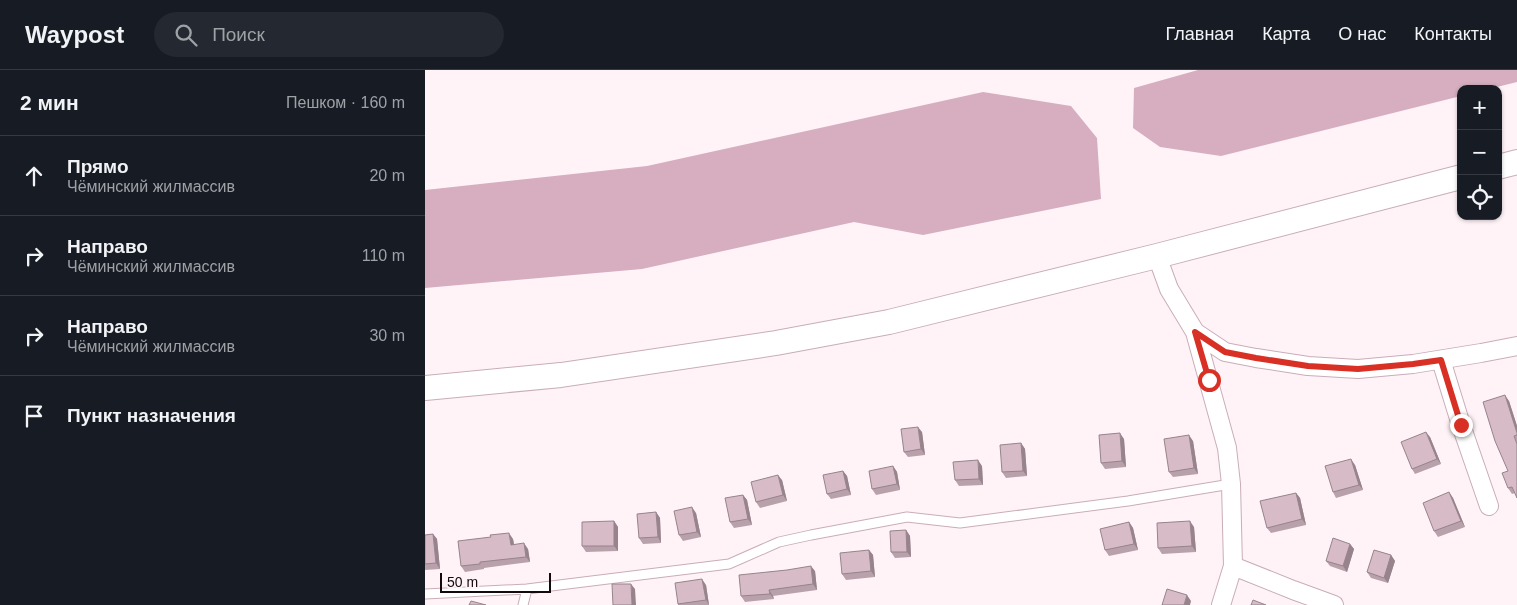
<!DOCTYPE html>
<html lang="ru">
<meta charset="utf-8">
<style>
:root{--surface:#171b24;--page:#242831;--text:#f1f3f6;--muted:#9ea1a6;--line:#363941}
body{margin:0;font-family:Arial,sans-serif;background:var(--page);color:var(--text)}
.controls{position:absolute;right:15px;top:15px;display:grid;overflow:hidden;border-radius:10px;box-shadow:0 1px 4px #0004}
.controls button{width:45px;height:45px;display:grid;place-items:center;padding:0;border:0;border-bottom:1px solid var(--line);background:var(--surface);color:var(--text);font:25px sans-serif}
.scale{position:absolute;left:15px;bottom:12px;width:111px;box-sizing:border-box;padding-left:5px;border:2px solid #130a0e;border-top:0;font-size:14px;line-height:18px;white-space:nowrap;color:#130a0e;-webkit-text-stroke:4px #fff3f8;paint-order:stroke}
.stop{position:absolute;width:15px;height:15px;margin:-11px;border:4px solid #d93025;border-radius:50%;background:#fff}
.stop.end{background:#d93025;border-color:#fff;box-shadow:0 1px 5px #0008}
.list{margin:0;padding:0;list-style:none}
h2{display:flex;justify-content:space-between;align-items:center;height:65px;margin:0;padding:0 20px;font-size:21px}
h2 small{font-size:16px;font-weight:400;color:var(--muted)}
.list li{display:grid;grid-template-columns:32px 1fr auto;gap:15px;align-items:center;box-sizing:border-box;height:80px;padding:0 20px;border-top:1px solid var(--line)}
.list b{display:block;font-size:19px;white-space:nowrap}
.list p{margin:0;font-size:16px;white-space:nowrap;color:var(--muted)}
.list em{font-size:16px;font-style:normal;color:var(--muted)}
.icon{flex:none;width:28px;height:28px;fill:none;stroke:currentColor;stroke-width:2;stroke-linecap:round;stroke-linejoin:round}
.map{position:relative;flex:none;width:1092px;height:535px;overflow:hidden}
header{display:flex;align-items:center;gap:30px;box-sizing:border-box;height:70px;padding:0 25px;background:var(--surface);border-bottom:1px solid var(--line)}
header strong{font-size:24px}
nav{display:flex;gap:28px;margin-inline-start:auto;font-size:18px}
.search{width:350px;height:45px;background:var(--page);display:flex;align-items:center;gap:12px;box-sizing:border-box;padding:0 18px;border-radius:28px;color:var(--muted);font-size:19px}
main{display:flex}
aside{flex:1;background:var(--surface)}
.map>svg:first-child{display:block}
</style>
<header>
<strong>Waypost</strong>
<div class="search"><svg class="icon" aria-label="search" viewBox="0 0 24 24"><circle cx="10" cy="10" r="6"/><path d="M15 15l6 6"/></svg>Поиск</div>
<nav><a>Главная</a><a>Карта</a><a>О нас</a><a>Контакты</a></nav>
</header>
<main>
<aside>
<h2>2 мин<small>Пешком · 160 m</small></h2>
<ul class="list">
<li><svg class="icon" aria-label="ahead" viewBox="0 0 24 24"><path d="M12 20V5M6 11l6-6 6 6"/></svg><div><b>Прямо</b><p>Чёминский жилмассив</p></div><em>20 m</em></li>
<li><svg class="icon" aria-label="right" viewBox="0 0 24 24"><path d="M7 20v-9h11M14 6l5 5-5 5"/></svg><div><b>Направо</b><p>Чёминский жилмассив</p></div><em>110 m</em></li>
<li><svg class="icon" aria-label="right" viewBox="0 0 24 24"><path d="M7 20v-9h11M14 6l5 5-5 5"/></svg><div><b>Направо</b><p>Чёминский жилмассив</p></div><em>30 m</em></li>
<li><svg class="icon" aria-label="arrive" viewBox="0 0 24 24"><path d="M6 21V4h12l-3 4 3 4H6"/></svg><div><b>Пункт назначения</b></div></li>
</ul>
</aside>
<div class="map">
<svg width="1092" height="535" viewBox="0 0 1092 535">
<rect width="100%" height="100%" fill="#fff3f8"/>
<path fill="#d6aec0" d="M773 0H1092V12L1064 19H1036V26L796 86 735 77 708 58 709 18Z
M558 22 646 36 672 68 676 129 498 165 429 152 217 199 0 218V120L222 96Z"/>
<g fill="none" stroke-linecap="round" stroke-linejoin="round">
<g stroke="#c9adb9" stroke-width="11">
<path id="lane" d="M0 524 102 519
M98 535 102 519 304 494 354 472 386 465 482 447 535 453 703 431 806 414"/>
</g>
<g stroke="#c9adb9" stroke-width="20">
<path id="street" d="M732 186 744 219 770 262 802 378 806 414 808 496 796 535
M770 262 800 282 831 288 883 296 933 299 988 294 1056 283 1092 276
M1016 290 1036 355 1064 436
M808 496 868 520 909 535"/>
</g>
<g stroke="#c9adb9" stroke-width="26">
<path id="secondary" d="M1073 97 1092 92
M0 318 136 305 351 273 464 252 732 186 1036 107"/>
</g>
<use href="#lane" stroke="#fff" stroke-width="9"/>
<use href="#street" stroke="#fff" stroke-width="18"/>
<use href="#secondary" stroke="#fff" stroke-width="24"/>
</g>
<path fill="#b9a1ab" d="M1084 331 1092 356V428L1090 423 1087 424 1083 418Z
M497 362 500 385 483 387 479 382Z
M1005 367 1016 394 990 404 987 399Z
M699 369 701 397 680 399 676 393Z
M768 371 773 404 748 407 744 402Z
M596 373 600 379 602 406 581 408 577 402Z
M930 395 938 420 911 428 908 422Z
M468 396 472 402 475 420 451 425 447 419Z
M557 396 558 415 534 416 530 410Z
M418 401 422 406 426 425 406 429 402 424Z
M357 410 362 431 335 438 331 432Z
M1024 422 1028 428 1040 457 1013 467 1009 461Z
M871 423 875 428 881 455 846 463 842 458Z
M318 425 322 430 327 455 309 458 305 452Z
M231 442 235 448 236 473 218 474 214 468Z
M271 443 276 467 258 471 254 465Z
M189 451 193 457V481L161 482 157 476Z
M704 452 708 458 713 480 684 486 680 480Z
M769 457 771 482 737 484 733 478Z
M481 460 485 466 486 487 470 488 466 482Z
M8 464 12 469 15 499 0 500V465Z
M88 469 89 474 103 479 105 492 59 498V499L40 502 36 496Z
M925 474 929 479 922 502 905 496 901 491Z
M444 480 448 485 450 507 421 510 417 504Z
M966 485 970 491 963 513 946 508 942 502Z
M390 501 392 520 348 526 349 529 320 532 316 526Z
M281 515 284 535H253V534Z"/>
<path fill="#96838b" d="M1080 325 1084 331 1092 356V363Z
M493 357 497 362 500 385 496 379Z
M1001 362 1005 367 1016 394 1012 389Z
M695 363 699 369 701 397 697 391Z
M764 365 768 371 773 404 769 398Z
M596 373 600 379 602 406 598 401Z
M926 389 930 395 938 420 934 415Z
M553 390 557 396 558 415 554 409Z
M468 396 472 402 475 420 472 414Z
M418 401 422 406 426 425 422 419Z
M353 405 357 410 362 431 358 425Z
M1024 422 1028 428 1040 457 1036 451Z
M871 423 875 428 881 455 877 449Z
M318 425 322 430 327 455 323 449Z
M267 437 271 443 276 467 272 462Z
M231 442 235 448 236 473 233 467Z
M189 451 193 457V481L189 476Z
M765 451 769 457 771 482 767 476Z
M704 452 708 458 713 480 709 474Z
M481 460 485 466 486 487 482 482Z
M84 463 88 469 90 480 86 475Z
M8 464 12 469 15 499 11 493Z
M99 473 103 479 105 492 101 487Z
M925 474 929 479 922 502 918 496Z
M444 480 448 485 450 507 446 501Z
M966 485 970 491 963 513 959 508Z
M386 496 390 501 392 520 388 514Z
M277 509 281 515 284 535 281 530Z
M206 514 210 519 211 535H207Z
M344 520 348 526 349 529 345 524Z
M762 525 766 531 765 535H759Z"/>
<path fill="#d7bbc7" stroke="#96838b" d="M1080 325 1092 363V365L1089 366 1092 374V428L1087 417 1083 418 1077 403 1083 401 1070 371 1058 332Z
M493 357 496 379 479 382 476 359Z
M1001 362 1012 389 987 399 976 372Z
M695 363 697 391 676 393 674 365Z
M764 365 769 398 744 402 739 369Z
M596 373 598 401 577 402 575 375Z
M926 389 934 415 908 422 900 396Z
M553 390 554 409 530 410 528 392Z
M468 396 472 414 447 419 444 401Z
M418 401 422 419 402 424 398 405Z
M353 405 358 425 331 432 326 412Z
M1024 422 1036 451 1009 461 998 433Z
M871 423 877 449 842 458 835 431Z
M318 425 323 449 305 452 300 428Z
M267 437 272 462 254 465 249 441Z
M231 442 233 467 214 468 212 444Z
M189 451V476H157V452Z
M765 451 767 476 733 478 732 453Z
M704 452 709 474 680 480 675 459Z
M481 460 482 482H466L465 461Z
M84 463 86 475 99 473 101 487 55 492V494L36 496 33 471 66 467 65 465Z
M8 464 11 493 0 494V465Z
M908 468 925 474 918 496 901 491Z
M444 480 446 501 417 504 415 483Z
M949 480 966 485 959 508 942 502Z
M386 496 388 514 344 520 345 524 316 526 314 505 362 500Z
M277 509 281 530 253 534 250 513Z
M187 514H206L207 535H188Z
M742 519 762 525 759 535H737Z
M828 530 841 535H826Z
M46 531 61 535H44Z"/>
<g fill="none" stroke-linecap="round" stroke-linejoin="round">
<path stroke="#d93025" stroke-width="6" d="M784 310 770 262 800 282 831 288 883 296 933 299 988 294 1016 290 1036 355"/>
</g>
</svg>
<div class="controls">
<button>+</button>
<button>−</button>
<button><svg class="icon" aria-label="locate" viewBox="0 0 24 24"><circle cx="12" cy="12" r="6"/><path d="M12 2v4M12 18v4M2 12h4M18 12h4"/></svg></button>
</div>
<div class="scale">50 m</div>
<div class="stop" style="left:784px;top:310px"></div>
<div class="stop end" style="left:1036px;top:355px"></div>
</div>
</main>
